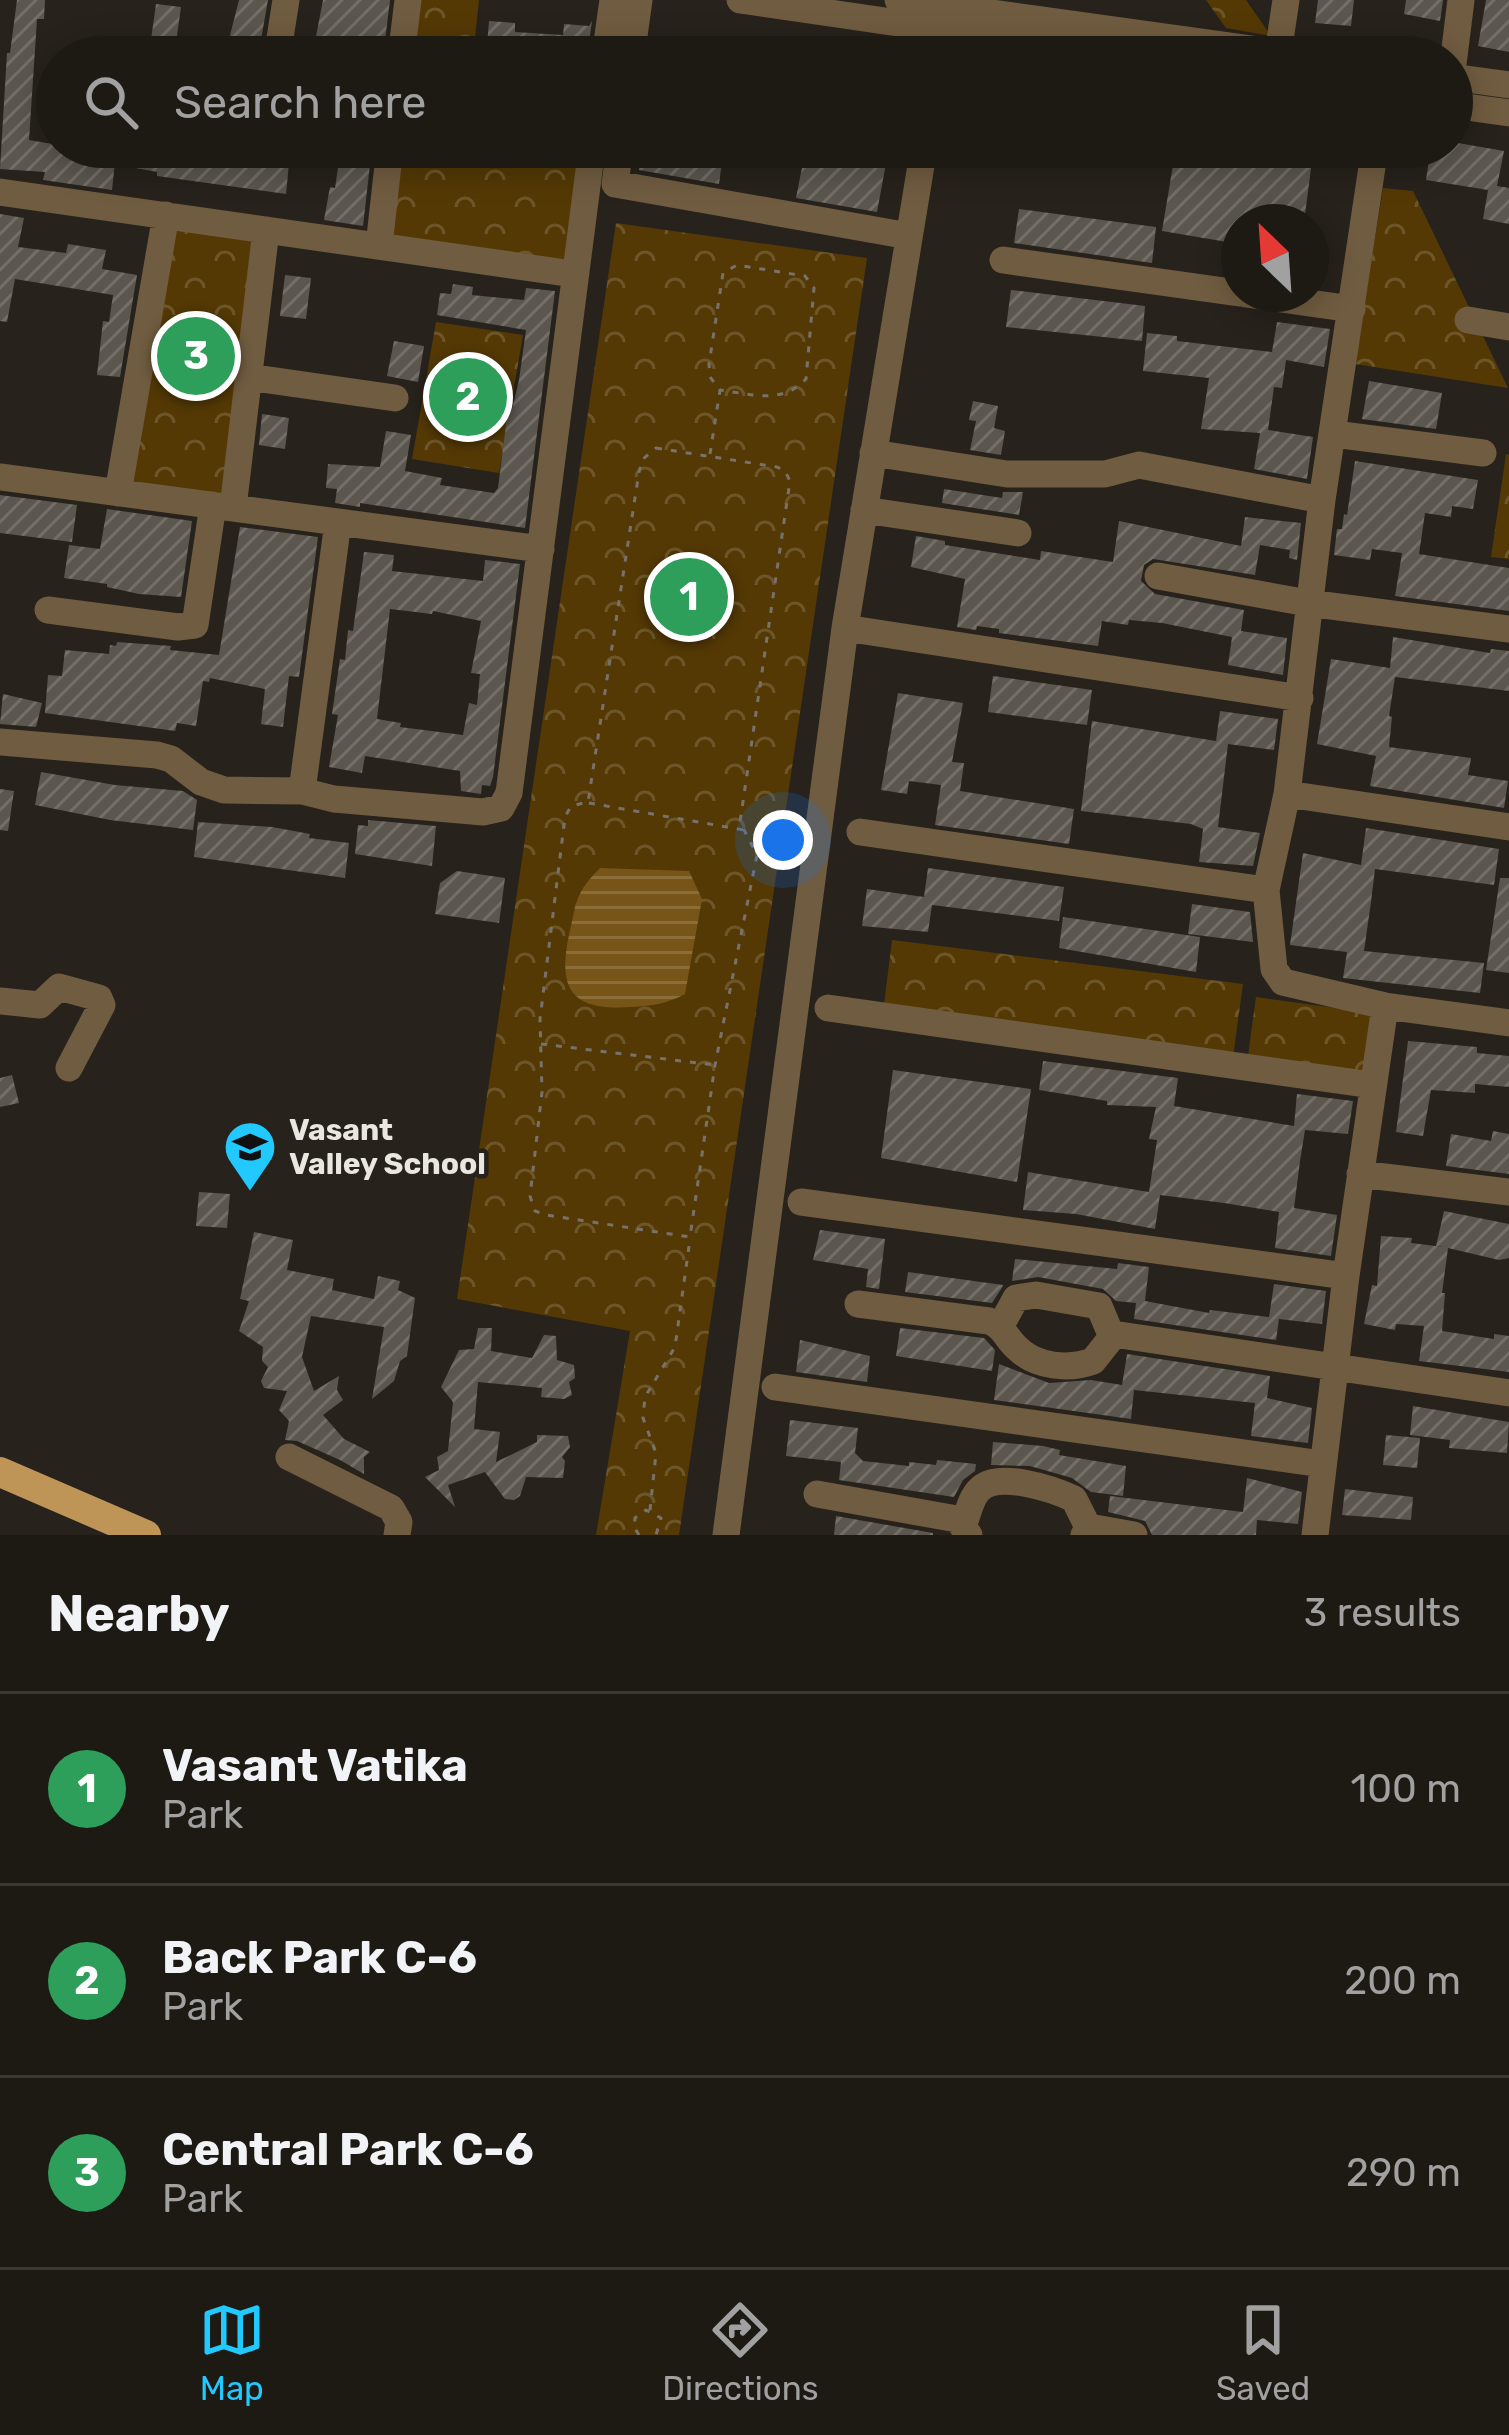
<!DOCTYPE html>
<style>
:root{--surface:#1d1a14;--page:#25231d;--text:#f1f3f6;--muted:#a0a1a0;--line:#3b3834;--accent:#22c9fe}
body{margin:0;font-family:Rubik,sans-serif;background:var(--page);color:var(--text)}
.compass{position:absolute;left:1221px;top:204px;width:108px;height:108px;border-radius:50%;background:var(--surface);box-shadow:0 6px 30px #0003;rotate:335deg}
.you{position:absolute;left:783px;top:840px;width:42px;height:42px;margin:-30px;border:9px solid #fff;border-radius:50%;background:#1a73e8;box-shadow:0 0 0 18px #1a73e833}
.badge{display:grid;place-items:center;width:78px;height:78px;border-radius:50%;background:var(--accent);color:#fff;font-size:39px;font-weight:700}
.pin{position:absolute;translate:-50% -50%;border:6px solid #fff;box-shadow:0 3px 12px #0006}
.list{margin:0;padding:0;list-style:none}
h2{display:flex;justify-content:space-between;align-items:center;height:156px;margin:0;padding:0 48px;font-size:51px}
h2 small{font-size:39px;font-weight:400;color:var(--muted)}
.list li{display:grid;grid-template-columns:78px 1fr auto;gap:36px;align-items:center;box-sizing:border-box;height:192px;padding:0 48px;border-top:3px solid var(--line)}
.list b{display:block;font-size:45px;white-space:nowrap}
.list p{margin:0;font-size:39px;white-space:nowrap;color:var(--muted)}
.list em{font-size:39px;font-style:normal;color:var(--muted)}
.icon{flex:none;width:66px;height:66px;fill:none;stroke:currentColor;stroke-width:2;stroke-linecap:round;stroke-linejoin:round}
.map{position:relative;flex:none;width:1509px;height:1535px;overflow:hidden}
.search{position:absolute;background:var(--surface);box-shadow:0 6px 30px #0003;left:36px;right:36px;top:36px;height:132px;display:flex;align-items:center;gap:30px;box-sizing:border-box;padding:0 42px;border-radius:66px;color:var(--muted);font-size:45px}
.sheet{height:732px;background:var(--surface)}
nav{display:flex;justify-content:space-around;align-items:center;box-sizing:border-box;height:168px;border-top:3px solid var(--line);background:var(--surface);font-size:33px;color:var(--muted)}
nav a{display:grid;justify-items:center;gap:6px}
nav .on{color:var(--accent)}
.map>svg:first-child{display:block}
</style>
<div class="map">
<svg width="1509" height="1535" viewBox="0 0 1509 1535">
<defs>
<pattern id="park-crowns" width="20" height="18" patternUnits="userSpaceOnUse" patternTransform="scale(3)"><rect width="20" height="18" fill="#543905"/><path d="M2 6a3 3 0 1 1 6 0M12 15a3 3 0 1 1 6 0" fill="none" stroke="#6d5629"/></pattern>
<pattern id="water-rules" width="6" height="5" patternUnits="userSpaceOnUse" patternTransform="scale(3)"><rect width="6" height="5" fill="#775417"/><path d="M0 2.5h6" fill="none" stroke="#8a6d38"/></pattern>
<pattern id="building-hatch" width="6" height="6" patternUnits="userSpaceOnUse" patternTransform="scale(3)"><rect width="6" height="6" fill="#5b564e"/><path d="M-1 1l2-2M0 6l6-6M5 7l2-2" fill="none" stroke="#736e67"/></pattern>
</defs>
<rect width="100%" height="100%" fill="#27221b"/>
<path fill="url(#park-crowns)" d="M408 0H479L473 57H401Z
M1206 0H1246L1271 36 1226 28Z
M390 147H592L574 266 379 246Z
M1383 188 1413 191 1508 388 1355 364Z
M166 215 266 230 231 497 123 482Z
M616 223 867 258 679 1535H596L630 1331 457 1299Z
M436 322 523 335 499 473 412 459Z
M1506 454 1509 455V559L1491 557Z
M892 940 1243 984 1233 1057 883 1013Z
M1256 997 1379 1014 1369 1080 1247 1063Z"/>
<path fill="url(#water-rules)" d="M600 868 689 871 702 899 685 994C666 1004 652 1006 631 1007 573 1011 557 991 569 935 577 901 575 893 600 868Z"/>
<path fill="url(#building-hatch)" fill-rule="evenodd" d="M17 0H45L44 19H37L29 140 76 148 74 158 115 162 112 190 43 180 45 172 0 169 7 53H10Z
M239 0H268L259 51 228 43Z
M323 0H390L383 57H312Z
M1318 0H1354L1351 26 1315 23Z
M1406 0H1443L1440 21 1404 14Z
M1486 0H1509V52L1478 46Z
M156 4 181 7 175 50 150 47Z
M489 21 515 23V32L563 35 564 24 589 26 592 21 587 57H486Z
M1452 142 1504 151 1497 186 1509 188V224L1483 219 1488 190 1426 180 1431 147H1452Z
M135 147 195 150V147H211L290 153 286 194 157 176V172L131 167Z
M341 147H372L363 226 324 220 330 187 335 188Z
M643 147H724L719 184 639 170Z
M806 147H889L877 212 796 198Z
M1176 147 1312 161 1304 222H1239V244L1162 231Z
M1019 209 1156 227 1152 263 1014 243Z
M0 214 24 218 18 247 66 253 68 244 106 250 102 269 137 275 120 377 97 375 103 321 109 322 113 295 15 279 7 322 0 321Z
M285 275 311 278 306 319 280 316Z
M453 284 473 287 472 295 524 300 526 288 555 291 525 528 360 503V507L335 503 337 489 326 488 328 464 380 467 386 431 411 435 405 471 442 478 440 485 494 493 498 488 508 409H512L519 380 526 330 437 315 440 293 451 294Z
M1011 290 1145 306 1142 341 1006 327Z
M1277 322 1330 329 1324 367 1286 360 1282 388 1274 387 1268 430 1313 437 1307 479 1254 469 1260 433 1201 429 1209 378 1143 371 1147 333 1177 336V341L1272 352Z
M394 341 424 346 418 382 387 376Z
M1369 381 1442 393 1436 429 1362 419Z
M973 401 998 406 994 428 1005 431 1001 455 970 450 976 421 969 420Z
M262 414 289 418 285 449 259 445Z
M1355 461 1478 480 1473 509 1452 506 1451 517 1425 513 1419 554 1509 568V611L1395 596 1402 553 1372 549 1370 560 1334 555 1337 529H1342L1344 514 1347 515Z
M944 489 1002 498 1003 492H1023L1019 515 942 503Z
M0 495 77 505 72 542 0 533Z
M107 509 192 521 181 597 139 594 107 587V584L64 578 69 545 100 549Z
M1245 517 1301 523 1297 560 1289 558 1290 550 1260 545 1255 575 1153 559 1144 565 1141 581 1155 594 1244 610 1241 631 1287 638 1283 675 1228 665 1232 637 1162 623 1129 620 1128 625 1102 621 1098 646 999 633V629L977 626 976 630 957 627 965 579 911 567 916 536 945 541V545L1040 560 1041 551 1113 562 1119 521 1241 546Z
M240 527 318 537 299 677 289 676 283 727 261 724 265 689 210 678 209 682 203 681 196 726 177 723 175 731 45 713 48 675 62 676 65 650 109 654 110 645 116 646 117 642 171 646 170 650 219 655Z
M364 552 394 555 392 571 483 581 485 560 520 564 493 777 490 786 482 785 481 794 461 791 460 771 365 756 362 773 329 767 338 715 332 714 340 659 345 660 348 630 353 631ZM390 609 432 614 433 611 481 621 471 673 480 674 477 705 469 703 463 735 400 727 401 723 377 719Z
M1393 637 1490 653 1491 649 1509 651V691L1395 677 1389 716 1392 717 1389 747 1471 758 1468 775 1508 781 1504 808 1370 786 1376 756 1317 744 1331 659 1390 668Z
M993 676 1092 690 1087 725 988 712Z
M898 693 963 703 952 762 964 763 960 791 1074 809 1069 844 935 825 941 785 909 781 907 794 881 790Z
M3 694 42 703 36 727 0 724Z
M1220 711 1278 719 1274 750 1228 744 1218 827 1260 833 1253 866 1199 862 1203 829 1191 824 1081 811 1092 721 1216 741Z
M41 772 115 785 183 791 197 800 193 830 110 820 35 805Z
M0 789 14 791 8 831 0 830Z
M368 820 436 826 432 866 355 854 358 825 368 826Z
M198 822 272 827 310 834 309 838 349 843 345 878 194 857Z
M1366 828 1499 849 1494 885 1375 869 1371 902 1364 951 1484 963 1480 993 1343 978 1347 952 1290 945 1303 853 1361 865Z
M928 868 1064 887 1059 921 932 905 928 932 862 926 867 889 924 897Z
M457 871 505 878 499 923 435 914 440 883Z
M1500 878H1509V973L1486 970Z
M1192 904 1250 912 1253 942 1188 934Z
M1063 917 1200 937 1196 972 1059 948Z
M1408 1041 1477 1047V1053L1509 1056V1087L1475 1084V1093L1431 1090 1423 1136 1396 1132Z
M1043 1061 1178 1078 1174 1106 1294 1126 1297 1094 1353 1101 1348 1134 1305 1130 1300 1161 1294 1208 1337 1215 1331 1256 1275 1248 1279 1212 1224 1203 1160 1195 1155 1229 1076 1214 1023 1210 1028 1172 1149 1192 1157 1140 1149 1139 1156 1107 1107 1105V1101L1039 1090Z
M893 1070 1031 1089 1017 1182 881 1158Z
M12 1075 19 1103 0 1107V1078Z
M1493 1131 1509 1134V1174L1446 1166 1451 1134 1491 1141Z
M199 1192 230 1194 227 1228 196 1226Z
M1444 1211 1509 1224V1258L1499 1260 1448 1248 1442 1293H1445L1442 1331 1494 1339V1334L1509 1336V1372L1419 1361 1424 1326 1396 1324 1395 1330 1364 1324 1372 1285 1377 1286 1381 1236 1412 1238 1411 1243 1444 1247 1436 1246Z
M820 1230 885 1239 879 1289 866 1287 868 1269 813 1260Z
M254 1232 293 1240 287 1270 334 1279 332 1290 374 1299 378 1276 400 1281 398 1290 415 1298 407 1356 400 1361 394 1381 372 1399 384 1327 311 1316 302 1357 314 1391 339 1376 337 1390 343 1400 323 1415 344 1439 370 1452 364 1457V1474L340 1460 297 1441 285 1440 289 1421 279 1410 287 1391 264 1388 261 1381 268 1367 262 1361 263 1347 239 1331 249 1301 240 1299Z
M1015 1259 1117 1269 1118 1263 1149 1267 1145 1301 1209 1313 1210 1310 1269 1317 1274 1284 1326 1291 1322 1324 1279 1319 1276 1340 1134 1319 1136 1303 1116 1301 1103 1289 1038 1277 1012 1281Z
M908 1272 1003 1285V1286L992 1303 905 1292Z
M478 1328H492L491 1351 532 1358 544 1335 556 1336 557 1360 574 1365 575 1378 569 1382 572 1395 564 1399 541 1397 542 1388 478 1382 474 1429 500 1432 496 1462 537 1442V1435L568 1436 570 1447 562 1457 565 1461 563 1478 526 1477 520 1496 514 1500 505 1499 485 1472 448 1485 455 1507 425 1477 439 1470 437 1457 448 1451 453 1402 441 1387 459 1350 474 1349Z
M900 1328 984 1338 995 1350 992 1371 896 1356Z
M800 1340 870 1356 867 1382 796 1372Z
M1127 1354 1270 1376 1267 1398 1312 1408 1308 1443 1251 1436 1255 1403 1134 1390 1131 1419 994 1400 999 1364 1049 1383 1091 1380 1122 1385Z
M1413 1406 1509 1422 1507 1453 1449 1448 1450 1440 1410 1435Z
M790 1420 858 1428 855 1453 863 1461 909 1466V1462L936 1465 937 1460 976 1464 975 1471 963 1480 954 1497 839 1480 841 1462 786 1456Z
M1386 1435 1420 1438 1417 1468 1383 1465Z
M993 1442 1043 1446 1060 1450 1059 1455 1126 1466 1123 1496 1091 1492 1072 1478 1030 1466 991 1465Z
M1247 1478 1302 1492 1298 1524 1257 1520 1256 1535H1152L1145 1521 1108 1512 1110 1496 1243 1512Z
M1345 1489 1413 1497 1411 1520 1342 1515Z
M836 1516 933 1533V1535H834Z"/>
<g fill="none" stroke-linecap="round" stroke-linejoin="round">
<path stroke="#77726c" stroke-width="3" stroke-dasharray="6 9" stroke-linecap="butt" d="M656 448 777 467 785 471 790 481 740 822 757 855 715 1065 690 1237 546 1215 535 1211 530 1196 542 1092 540 1019 565 817 571 806 588 802 639 472 643 459Z
M710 454 720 390 710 377 709 364 723 273 737 265 805 276 814 288 806 379C782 405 751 394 720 390
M589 803 744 830
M541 1044 715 1065
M650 1510 656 1453 643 1418 645 1397 675 1347 690 1239
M639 1535 634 1527 635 1518 646 1510 661 1518 656 1535"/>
<path stroke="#705c40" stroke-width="27" d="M740 0 1133 57
M898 0 1309 57
M1278 53 1286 0
M277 57 286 0
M401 57 408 0
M605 57 613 0
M631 57 639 0
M1452 72 1461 0
M1452 77 1509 85
M1452 105 1509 113
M620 147 615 184 909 236
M1375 147 1322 500 1287 794 1266 890 1274 969 1283 982 1385 1006 1509 1023
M0 192 573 274
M379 246 390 147
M1003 260 1239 293
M1246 294 1352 309
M1468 320 1509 327
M248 377 395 398
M1334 434 1483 453
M873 453 1007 474H1105L1139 465 1322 500
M0 477 541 549
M118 493 166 215
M233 508 266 230
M864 510 1018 533
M1158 576 1308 603 1509 629
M48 610 178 627 195 625 213 505
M845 628 1300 698
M0 742 157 755 171 759 201 782 224 790 302 791 334 799 483 812 501 808 509 793 592 147
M302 791 338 522
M1287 794 1509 827
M860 832 1266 890
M0 1001 40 1005 59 987 99 998 102 1005 69 1068
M828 1008 1372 1085
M1360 1174 1509 1192
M801 1202 1346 1276
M858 1304 989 1321C1004 1327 1006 1338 1017 1348 1036 1367 1069 1370 1093 1361L1112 1337 1120 1335 1509 1393
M1000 1327 1016 1298 1036 1295 1099 1306 1112 1337
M775 1387 1322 1464
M289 1457 391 1508 399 1522 397 1535
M817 1494 957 1519 969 1535
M964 1524C968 1513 971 1497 980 1489 999 1471 1053 1489 1074 1499L1089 1529
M726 1535 845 628 924 147
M1084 1535 1095 1528 1134 1535
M1315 1535 1346 1276 1385 1006"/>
<path stroke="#be9557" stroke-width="30" d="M0 1472 146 1535"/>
</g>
<defs>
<g id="school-pin" transform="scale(2.7)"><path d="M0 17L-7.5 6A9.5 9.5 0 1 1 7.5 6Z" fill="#22c9fe" stroke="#27221b"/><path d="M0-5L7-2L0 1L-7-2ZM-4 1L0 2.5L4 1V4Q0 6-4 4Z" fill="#111"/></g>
</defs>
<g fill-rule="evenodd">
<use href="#school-pin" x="250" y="1147"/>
</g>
<g text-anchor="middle" stroke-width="9" stroke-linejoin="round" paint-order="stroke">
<g font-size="30" font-weight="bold" fill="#eae7e2" stroke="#27221b" text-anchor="start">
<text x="289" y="1140">Vasant<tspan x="289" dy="34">Valley School</tspan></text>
</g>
</g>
</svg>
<svg class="compass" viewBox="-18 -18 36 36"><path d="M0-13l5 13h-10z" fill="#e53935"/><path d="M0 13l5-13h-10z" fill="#a0a1a0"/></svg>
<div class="you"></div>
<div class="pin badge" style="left:689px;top:597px;background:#2e9e5b">1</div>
<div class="pin badge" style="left:468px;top:397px;background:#2e9e5b">2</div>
<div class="pin badge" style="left:196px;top:356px;background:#2e9e5b">3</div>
<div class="search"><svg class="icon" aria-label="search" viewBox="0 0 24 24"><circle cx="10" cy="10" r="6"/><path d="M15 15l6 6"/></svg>Search here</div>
</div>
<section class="sheet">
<h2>Nearby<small>3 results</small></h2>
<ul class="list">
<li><span class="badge" style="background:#2e9e5b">1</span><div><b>Vasant Vatika</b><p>Park</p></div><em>100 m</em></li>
<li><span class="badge" style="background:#2e9e5b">2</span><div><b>Back Park C-6</b><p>Park</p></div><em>200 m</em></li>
<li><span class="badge" style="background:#2e9e5b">3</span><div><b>Central Park C-6</b><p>Park</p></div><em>290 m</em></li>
</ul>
</section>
<nav>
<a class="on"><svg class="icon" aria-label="map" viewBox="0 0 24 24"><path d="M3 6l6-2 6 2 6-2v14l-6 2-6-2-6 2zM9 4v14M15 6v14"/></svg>Map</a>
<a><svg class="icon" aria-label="directions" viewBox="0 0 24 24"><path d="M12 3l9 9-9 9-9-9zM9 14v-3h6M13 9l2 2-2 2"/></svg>Directions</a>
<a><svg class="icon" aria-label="saved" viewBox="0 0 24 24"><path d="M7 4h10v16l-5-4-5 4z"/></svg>Saved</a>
</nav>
